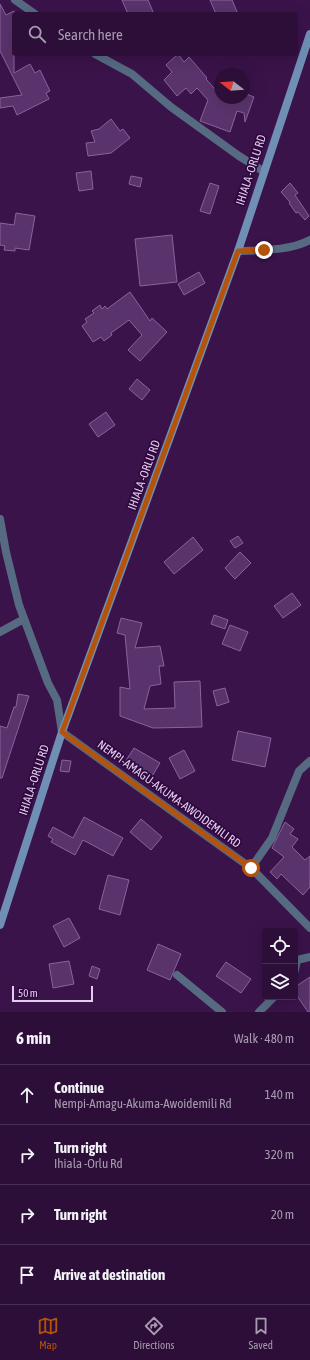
<!DOCTYPE html>
<meta charset="utf-8">
<style>
:root{--surface:#2c0e38;--page:#341740;--text:#f1f3f6;--muted:#a69cae;--line:#482e53;--accent:#b45309}
body{margin:0;font-family:"Asap Condensed",sans-serif;background:var(--page);color:var(--text)}
.controls{position:absolute;right:12px;bottom:12px;display:grid;overflow:hidden;border-radius:4px;box-shadow:0 4px 16px #0002}
.controls button{width:36px;height:36px;display:grid;place-items:center;padding:0;border:0;border-bottom:1px solid var(--line);background:var(--surface);color:var(--text);font:20px sans-serif}
.compass{position:absolute;left:214px;top:68px;width:36px;height:36px;border-radius:50%;background:var(--surface);box-shadow:0 4px 16px #0002;rotate:287deg}
.scale{position:absolute;left:12px;bottom:10px;width:81px;box-sizing:border-box;padding-left:4px;border:2px solid #e2cdee;border-top:0;font-size:11px;line-height:14px;white-space:nowrap;color:#e2cdee;-webkit-text-stroke:3px #2f083f;paint-order:stroke}
.stop{position:absolute;width:12px;height:12px;margin:-9px;border:3px solid #b45309;border-radius:50%;background:#fff}
.stop.end{background:#b45309;border-color:#fff;box-shadow:0 1px 4px #0008}
.list{margin:0;padding:0;list-style:none}
h2{display:flex;justify-content:space-between;align-items:center;height:52px;margin:0;padding:0 16px;font-size:17px}
h2 small{font-size:13px;font-weight:400;color:var(--muted)}
.list li{display:grid;grid-template-columns:26px 1fr auto;gap:12px;align-items:center;box-sizing:border-box;height:60px;padding:0 16px;border-top:1px solid var(--line)}
.list b{display:block;font-size:15px;white-space:nowrap}
.list p{margin:0;font-size:13px;white-space:nowrap;color:var(--muted)}
.list em{font-size:13px;font-style:normal;color:var(--muted)}
.icon{flex:none;width:22px;height:22px;fill:none;stroke:currentColor;stroke-width:2;stroke-linecap:round;stroke-linejoin:round}
.map{position:relative;flex:none;width:310px;height:1012px;overflow:hidden}
.search{position:absolute;background:var(--surface);box-shadow:0 4px 16px #0002;left:12px;right:12px;top:12px;height:44px;display:flex;align-items:center;gap:10px;box-sizing:border-box;padding:0 14px;border-radius:4px;color:var(--muted);font-size:15px}
.sheet{height:292px;background:var(--surface)}
nav{display:flex;justify-content:space-around;align-items:center;box-sizing:border-box;height:56px;border-top:1px solid var(--line);background:var(--surface);font-size:11px;color:var(--muted)}
nav a{display:grid;justify-items:center;gap:2px}
nav .on{color:var(--accent)}
.map>svg:first-child{display:block}
</style>
<div class="map">
<svg width="310" height="1012" viewBox="0 0 310 1012">
<rect width="100%" height="100%" fill="#3a134a"/>
<path fill="#59336b" stroke="#8a629e" d="M122 0H148L154 14H128Z
M210 0H232L238 14H216Z
M0 4 6 15 14 11V73L30 64 35 73 40 70 50 91 46 93 49 99 17 115 13 106 0 108V98L22 95 0 51Z
M178 54 184 62 189 57 207 78 206 79 220 95V98H244V93L254 97 245 122 244 113 237 111 230 132 200 121 208 100 197 88 191 94 186 88 177 96 164 80 172 72 166 65Z
M111 119 120 131 123 129 130 138 111 153 88 156 86 143 95 142 91 131 99 129Z
M91 171 93 189 79 191 76 173Z
M131 176 142 178 140 187 129 184Z
M210 183 219 186 210 214 200 211Z
M290 183 298 193 295 195 309 216 305 220 298 212 296 213 289 203 290 202 281 192Z
M16 213 35 216 29 250 15 248V251L4 250 5 246 0 245V223L14 225Z
M172 235 177 282 140 286 135 239Z
M199 272 205 283 184 295 178 284Z
M130 292 150 321 152 318 167 332 140 361 128 350 142 335 129 320 111 333 112 335 104 341 101 337 93 342 82 326 87 322 85 319 94 313 92 311 100 305 102 309 105 306 107 309Z
M137 379 150 390 142 400 129 389Z
M106 412 115 425 98 437 89 424Z
M238 536 243 543 235 548 230 541Z
M193 537 203 550 174 574 164 562Z
M240 552 251 563 235 579 225 568Z
M292 593 301 605 283 618 274 606Z
M214 615 228 620 225 629 211 624Z
M121 618 142 623 135 648 160 646 164 666H159L161 684 150 686 144 709 175 708 174 682 200 681 202 727 153 728 120 716V687L130 689 125 635 117 633Z
M230 625 248 632 240 651 222 644Z
M225 688 229 702 217 706 213 691Z
M18 694 29 696 2 778H0V726L7 728 14 707H16Z
M238 731 271 738 265 767 232 760Z
M134 748 160 763 151 778 125 762Z
M184 750 195 771 180 779 169 758Z
M62 760 71 761 69 772 60 771Z
M84 817 123 838 113 856 83 840 75 855 51 842 53 839 48 836 53 827 73 838Z
M141 819 162 837 151 850 130 832Z
M285 822 294 829 290 834 298 839 292 847 305 860 310 856V887L303 895 281 874 277 879 270 872 284 857 272 848Z
M108 875 129 880 120 915 99 909Z
M69 918 80 938 64 947 53 926Z
M158 944 181 954 170 980 147 970Z
M69 961 74 984 53 988 49 964Z
M226 962 251 979 241 993 216 976Z
M92 966 100 969 97 979 89 976Z
M310 977V1012H308L295 993V987Z"/>
<g fill="none" stroke-linecap="round" stroke-linejoin="round">
<path stroke="#566a82" stroke-width="8" d="M15 0 35 14
M95 54 132 74 171 107 239 156 263 171
M238 251C262 250 289 251 310 240
M0 519 6 552 19 605 48 683 57 700 62 732 251 868 310 928
M0 632 24 619
M251 868 272 838 299 771 310 761
M295 970 297 960 310 957
M177 975 222 1012
M259 1012 274 997"/>
<path stroke="#6f8fb5" stroke-width="8" d="M0 925 62 732 238 251 310 34"/>
</g>
<g fill="none" stroke-linecap="round" stroke-linejoin="round">
<path stroke="#b45309" stroke-width="5" d="M251 868 62 732 238 251 264 250"/>
</g>
<g text-anchor="middle" stroke-width="3.5" stroke-linejoin="round" paint-order="stroke">
<g font-size="12" fill="#e2cdee" stroke="#2f083f">
<text transform="translate(251 170) rotate(-72)" y="4">IHIALA -ORLU RD</text>
<text transform="translate(144 475) rotate(-70)" y="4">IHIALA -ORLU RD</text>
<text transform="translate(34 780) rotate(-72)" y="4">IHIALA -ORLU RD</text>
<text transform="translate(169 794) rotate(36)" y="4">NEMPI-AMAGU-AKUMA-AWOIDEMILI RD</text>
</g>
</g>
</svg>
<div class="controls">
<button><svg class="icon" aria-label="locate" viewBox="0 0 24 24"><circle cx="12" cy="12" r="6"/><path d="M12 2v4M12 18v4M2 12h4M18 12h4"/></svg></button>
<button><svg class="icon" aria-label="layers" viewBox="0 0 24 24"><path d="M12 4l9 5-9 5-9-5zM3 14l9 5 9-5"/></svg></button>
</div>
<svg class="compass" viewBox="-18 -18 36 36"><path d="M0-13l5 13h-10z" fill="#e53935"/><path d="M0 13l5-13h-10z" fill="#a69cae"/></svg>
<div class="scale">50 m</div>
<div class="stop" style="left:251px;top:868px"></div>
<div class="stop end" style="left:264px;top:250px"></div>
<div class="search"><svg class="icon" aria-label="search" viewBox="0 0 24 24"><circle cx="10" cy="10" r="6"/><path d="M15 15l6 6"/></svg>Search here</div>
</div>
<section class="sheet">
<h2>6 min<small>Walk · 480 m</small></h2>
<ul class="list">
<li><svg class="icon" aria-label="ahead" viewBox="0 0 24 24"><path d="M12 20V5M6 11l6-6 6 6"/></svg><div><b>Continue</b><p>Nempi-Amagu-Akuma-Awoidemili Rd</p></div><em>140 m</em></li>
<li><svg class="icon" aria-label="right" viewBox="0 0 24 24"><path d="M7 20v-9h11M14 6l5 5-5 5"/></svg><div><b>Turn right</b><p>Ihiala -Orlu Rd</p></div><em>320 m</em></li>
<li><svg class="icon" aria-label="right" viewBox="0 0 24 24"><path d="M7 20v-9h11M14 6l5 5-5 5"/></svg><div><b>Turn right</b></div><em>20 m</em></li>
<li><svg class="icon" aria-label="arrive" viewBox="0 0 24 24"><path d="M6 21V4h12l-3 4 3 4H6"/></svg><div><b>Arrive at destination</b></div></li>
</ul>
</section>
<nav>
<a class="on"><svg class="icon" aria-label="map" viewBox="0 0 24 24"><path d="M3 6l6-2 6 2 6-2v14l-6 2-6-2-6 2zM9 4v14M15 6v14"/></svg>Map</a>
<a><svg class="icon" aria-label="directions" viewBox="0 0 24 24"><path d="M12 3l9 9-9 9-9-9zM9 14v-3h6M13 9l2 2-2 2"/></svg>Directions</a>
<a><svg class="icon" aria-label="saved" viewBox="0 0 24 24"><path d="M7 4h10v16l-5-4-5 4z"/></svg>Saved</a>
</nav>
